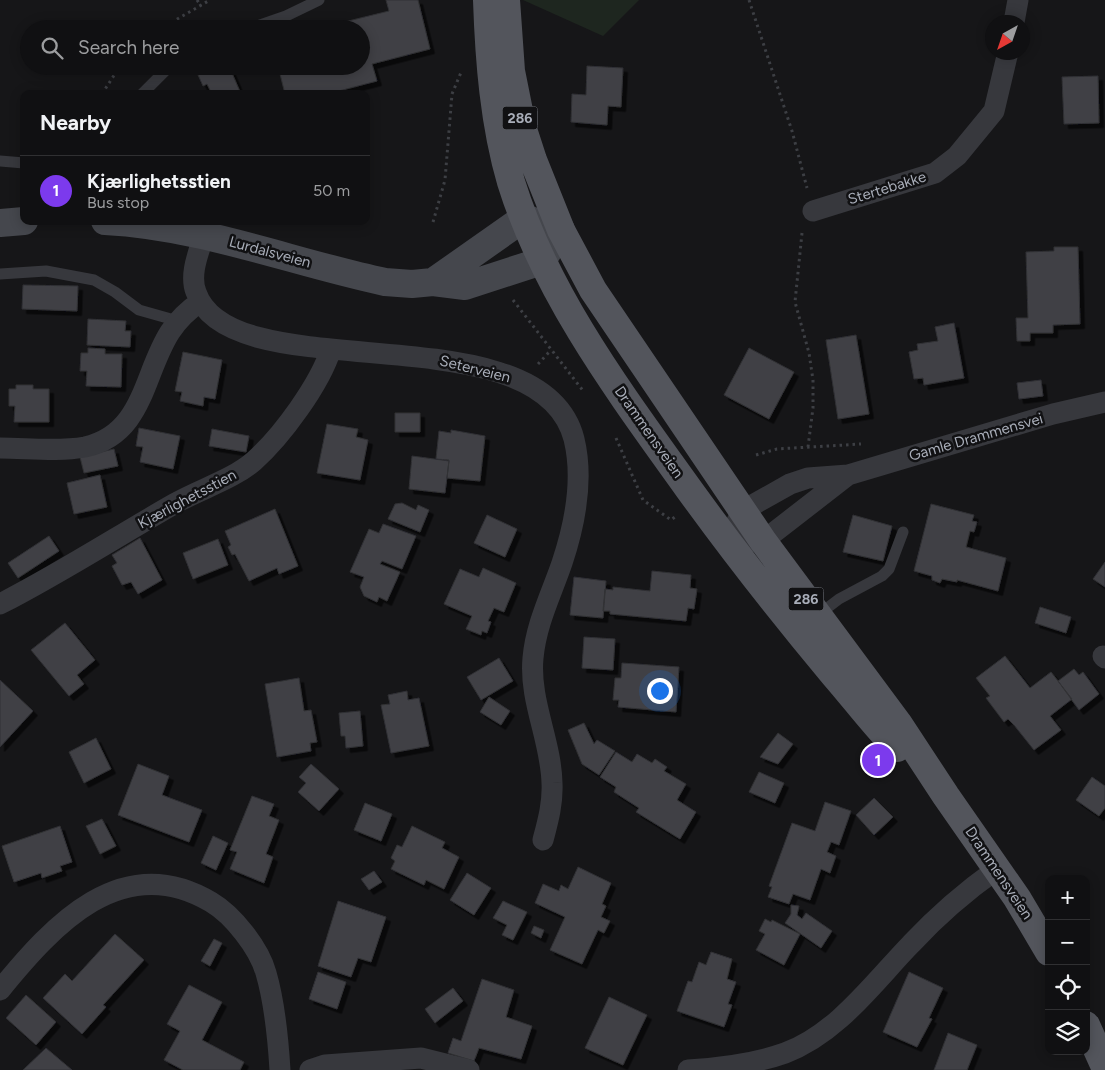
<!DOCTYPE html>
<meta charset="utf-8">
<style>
:root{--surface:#101012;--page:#19191b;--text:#f1f3f6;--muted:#9c9d9f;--line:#303032;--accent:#7c3aed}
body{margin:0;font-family:Figtree,sans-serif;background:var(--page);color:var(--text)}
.controls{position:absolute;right:15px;bottom:15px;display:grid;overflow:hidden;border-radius:10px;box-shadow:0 2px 12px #0003}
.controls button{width:45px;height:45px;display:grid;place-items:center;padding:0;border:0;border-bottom:1px solid var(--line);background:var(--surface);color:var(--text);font:25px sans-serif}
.compass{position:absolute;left:985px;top:15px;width:45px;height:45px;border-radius:50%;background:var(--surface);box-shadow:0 2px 12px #0003;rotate:220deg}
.you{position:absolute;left:659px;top:690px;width:18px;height:18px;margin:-12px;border:4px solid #fff;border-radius:50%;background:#1a73e8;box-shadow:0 0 0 8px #1a73e833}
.badge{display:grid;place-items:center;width:32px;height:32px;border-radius:50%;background:var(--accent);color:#fff;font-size:16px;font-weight:700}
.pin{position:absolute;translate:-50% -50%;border:2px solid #fff;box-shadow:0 1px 5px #0006}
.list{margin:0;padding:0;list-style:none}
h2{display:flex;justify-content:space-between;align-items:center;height:65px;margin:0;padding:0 20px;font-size:21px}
h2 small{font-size:16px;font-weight:400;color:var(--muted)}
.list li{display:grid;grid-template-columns:32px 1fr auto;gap:15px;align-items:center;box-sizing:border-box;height:70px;padding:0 20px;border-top:1px solid var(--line)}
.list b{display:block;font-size:19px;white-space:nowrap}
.list p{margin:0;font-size:16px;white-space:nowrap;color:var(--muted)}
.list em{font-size:16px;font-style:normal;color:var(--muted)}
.icon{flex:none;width:28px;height:28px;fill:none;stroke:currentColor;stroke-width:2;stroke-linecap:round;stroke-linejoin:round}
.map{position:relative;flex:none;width:1105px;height:1070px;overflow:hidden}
.search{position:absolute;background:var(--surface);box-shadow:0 2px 12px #0003;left:20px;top:20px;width:350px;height:55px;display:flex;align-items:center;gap:12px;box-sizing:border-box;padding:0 18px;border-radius:28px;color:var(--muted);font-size:19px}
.panel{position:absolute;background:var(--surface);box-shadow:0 2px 12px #0003;left:20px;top:90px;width:350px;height:135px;border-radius:10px}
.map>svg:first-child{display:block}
</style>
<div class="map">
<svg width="1105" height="1070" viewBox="0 0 1105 1070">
<defs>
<filter id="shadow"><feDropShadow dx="4.5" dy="4.5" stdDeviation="0" flood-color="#0009"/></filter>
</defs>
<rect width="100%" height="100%" fill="#161618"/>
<path fill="#1e261f" d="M523 0H639L603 36Z"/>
<path fill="#404145" stroke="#303034" filter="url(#shadow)" d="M386 0H418L430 49 372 64 377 81 327 94H285L278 66H361V29H316L389 11Z
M194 66H229L241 94H212L207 84 203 86Z
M587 66 623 68 621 107 608 106 607 125 571 122 572 94 586 95Z
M1098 76 1099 123 1064 124 1062 77Z
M1054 247H1078L1080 324 1053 325V333H1030V341H1017L1016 318H1028L1026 252 1054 251Z
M23 285 78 286 77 311 22 309Z
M88 319 126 321 125 331H131L130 347 87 345Z
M954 323 964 378 924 385 923 378 914 379 909 352 918 350 917 344 938 341 935 327Z
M856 335 869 414 838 419 826 340Z
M88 348 105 349V354H122L121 387 86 386 87 371H80L81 353H88Z
M749 348 794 372 769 419 724 395Z
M183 352 222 360 215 399 204 397 203 406 180 401 182 392 175 391Z
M1041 380 1043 396 1019 399 1017 383Z
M16 385H33V389H49V422H14L15 406H9V389H16Z
M395 413H420V432H395Z
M327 424 358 429 356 437 368 440 360 480 317 473Z
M139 428 180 436 173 469 140 462 143 447 136 446Z
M212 429 249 436 246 452 209 446Z
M451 430 485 436 480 481 447 478 449 460 436 459 439 431 451 433Z
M114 449 118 466 84 473 80 457Z
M412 456 449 461 445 493 409 489Z
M100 475 107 507 74 514 67 483Z
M402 503 416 510 418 505 429 510 420 532 388 519 395 504Z
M931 504 974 515 972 521 977 522 974 532 970 531 966 547 1006 558 998 591 957 580V582L942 579 940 583 932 580V576L914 571Z
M275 509 298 566 279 574 277 568 249 581 235 554 232 555 228 547 231 545 225 531Z
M487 515 517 529 505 557 474 543Z
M853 515 892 526 883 561 843 552Z
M383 524 416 536 402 569 382 561 380 564 400 572 387 601 379 597 377 602 364 596 360 587 364 577 350 572 369 529 379 533Z
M49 536 59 551 18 578 8 563Z
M140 538 162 580 138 594 131 582 122 585 112 566 117 563 112 555Z
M218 539 228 565 193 579 183 553Z
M1105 562V587L1093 579Z
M483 568 516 583 504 612 494 608 488 621 491 622 487 633 482 631 481 635 466 629 472 616 444 604 460 569 479 577Z
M652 571 691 575 690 588 697 589 694 609 688 608 686 621 610 614V611H603L605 589 613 590V587L650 591Z
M574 577 606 581 603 618 570 615Z
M1040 607 1071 617 1066 633 1035 623Z
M65 623 95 660 77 675 84 684 69 696 31 650Z
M584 637 615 639 613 670 582 668Z
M1005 656 1030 688 1051 672 1072 699 1050 716 1061 730 1034 750 1014 725 1008 719 1004 722 986 698 990 696 976 678Z
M499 658 513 681 481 700 467 677Z
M622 663 679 667 676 712 618 707 619 700H613L615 678H621Z
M1074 669 1079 675 1083 672 1099 694 1079 710 1058 681Z
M299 678 304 711 311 710 317 742 310 743 311 751 277 757 265 684Z
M0 680 33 711 0 747Z
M407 691 408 700 419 698 429 746 391 753 381 705 390 704 388 695Z
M489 697 510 711 501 725 480 712Z
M360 711 363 746 346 748 345 736H341L339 713Z
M584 723 594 744 597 740 615 751 599 775 582 764 568 730Z
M778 733 793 744 778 764 760 757Z
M96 738 111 769 84 783 69 752Z
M616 752 632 762 637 754 652 763 655 759 667 767 664 771 686 784 677 800 696 812 680 839 636 812 639 808 614 792 616 787 600 777Z
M138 764 169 776 162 795 202 810 189 842 118 815Z
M311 764 339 789 319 811 298 792 306 783 299 777Z
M759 772 784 783 775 803 749 792Z
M1092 777 1105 786V808L1099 816 1076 800Z
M252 796 274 804 269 816 279 820 266 854 273 857 264 883 230 869 237 852 230 850Z
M874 798 893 817 874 835 856 815Z
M825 802 851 811 839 845 831 842 827 852 836 856 830 873 821 869 810 900 793 894 789 904 768 897 772 887 769 886 792 823 815 831Z
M365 803 392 814 381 841 354 830Z
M102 819 116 846 100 854 86 826Z
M60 826 72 862 60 866 62 871 42 878 41 873 14 882 2 846Z
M412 826 445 842 442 848 459 857 444 889 426 880 424 885 391 869 395 861 391 858 397 845 402 847Z
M213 836 228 843 216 870 201 863Z
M578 867 611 883 602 904 606 906 601 917 610 921 604 933 598 930 582 964 550 950 565 917 535 903 543 884 559 891 561 885 568 889Z
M374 871 382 882 369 890 361 879Z
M467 873 491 888 474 915 450 900Z
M338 901 386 917 371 962 358 958 351 977 318 966Z
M503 901 527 912 513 940 502 935 507 925 493 918Z
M791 905 799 906 797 915 802 919 806 913 832 931 821 948 785 923 791 914Z
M765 919 771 922 772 920 800 934 784 965 756 950 765 934 759 931Z
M534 926 544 930 541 938 531 933Z
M115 934 144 960 103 1005 106 1007 82 1034 43 998 65 974 72 981Z
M214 939 222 943 210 966 201 961Z
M711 952 732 959 727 979 736 982 728 1004 732 1005 724 1027 677 1011 688 981 692 982 699 962 706 965Z
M318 972 346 982 337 1009 309 999Z
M909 972 943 988 929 1018 932 1019 917 1047 883 1032Z
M482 979 514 990 506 1017 532 1026 521 1059 479 1048 474 1061 448 1053 453 1038 461 1041Z
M189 985 222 1002 202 1040 244 1062 240 1070H183L164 1060 180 1031 167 1024Z
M453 988 463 1001 435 1023 425 1009Z
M26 995 56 1022 36 1045 6 1018Z
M609 997 647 1015 623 1065 585 1048Z
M948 1033 977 1045 967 1070H934Z
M46 1048 72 1070H23Z"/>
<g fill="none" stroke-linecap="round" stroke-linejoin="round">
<path stroke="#3d3f44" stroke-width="3" stroke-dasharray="2.5 4" stroke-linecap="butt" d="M197 0 201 6
M749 0 792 131 807 188
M160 29 210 0
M102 94 120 66
M433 222 445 180 452 94 462 70
M802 233 795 302 809 353 813 380V408L808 447
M513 300 584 392
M538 364 551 350
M616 438 643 500 671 520 675 517
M756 455 777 449 861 444"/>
<path stroke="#37383d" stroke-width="11" d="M248 29 286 16 319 0
M142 94 170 66
M0 161 24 163
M0 274 46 271 94 280 115 292 139 310 178 321
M818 615 839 599 882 576 889 569 903 532"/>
<path stroke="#37383d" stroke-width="21" d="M1014 22 1018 0
M813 211 935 173 957 156 994 111 1008 52
M204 235C199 252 189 274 196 292 230 393 540 307 574 439 584 480 575 524 562 563 551 595 536 624 533 658 529 701 551 740 552 783 553 803 548 821 543 840
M0 448C27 448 58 452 85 447 144 434 143 374 170 332 178 320 188 310 200 302
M848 475 763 541 727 542 742 511 790 484 808 478 848 475 1053 414 1105 402
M0 604C59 574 116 537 174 504 200 489 232 480 254 461 282 436 320 384 331 349
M1103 656 1105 658
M0 990C53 925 122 849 211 902 233 915 259 948 266 973 275 1004 278 1037 280 1070
M310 1070 325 1065 421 1058 469 1070
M688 1070C721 1068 754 1064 785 1053 837 1034 874 982 911 944 937 916 966 891 997 869"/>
<path stroke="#45474d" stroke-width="28" d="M105 221C202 226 291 262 385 282L412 284 433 282 465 286 542 261 561 230 524 218 433 282
M0 223 24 221"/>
<path stroke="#53555c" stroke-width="28" d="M487 0C489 60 494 124 511 182 546 295 620 393 688 488 735 553 783 614 834 675 855 699 874 725 897 748
M506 0 511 71 522 126 533 160 561 230 593 290 763 541 898 723 946 796 1017 898 1049 952
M1086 1025 1105 1067"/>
</g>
<g text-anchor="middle" stroke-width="5" stroke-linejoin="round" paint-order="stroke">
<g fill="#111113" stroke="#7b7e86" stroke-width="1">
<rect x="502.5" y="106.5" width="35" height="23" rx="4"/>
<rect x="788.5" y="587.5" width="35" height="23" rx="4"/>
</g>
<g font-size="14" font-weight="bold" fill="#a8adb8">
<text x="520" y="123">286</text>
<text x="806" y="604">286</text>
</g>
<g font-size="15" fill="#a8adb8" stroke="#111113">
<text transform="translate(887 188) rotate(-17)" y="5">Stertebakke</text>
<text transform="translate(270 252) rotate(15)" y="5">Lurdalsveien</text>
<text transform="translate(475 369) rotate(14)" y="5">Seterveien</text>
<text transform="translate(649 432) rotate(55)" y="5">Drammensveien</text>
<text transform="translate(976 437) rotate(-16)" y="5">Gamle Drammensvei</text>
<text transform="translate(187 499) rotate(-28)" y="5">Kjærlighetsstien</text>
<text transform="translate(999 873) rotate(56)" y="5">Drammensveien</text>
</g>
</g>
</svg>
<div class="controls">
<button>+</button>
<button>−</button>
<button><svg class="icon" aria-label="locate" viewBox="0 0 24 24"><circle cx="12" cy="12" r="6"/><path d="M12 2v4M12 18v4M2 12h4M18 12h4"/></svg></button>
<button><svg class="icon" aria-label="layers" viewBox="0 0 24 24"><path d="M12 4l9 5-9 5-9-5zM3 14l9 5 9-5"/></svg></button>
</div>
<svg class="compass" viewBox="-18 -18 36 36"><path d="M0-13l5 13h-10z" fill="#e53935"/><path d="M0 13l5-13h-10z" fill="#9c9d9f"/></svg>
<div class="you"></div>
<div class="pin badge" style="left:878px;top:760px">1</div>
<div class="search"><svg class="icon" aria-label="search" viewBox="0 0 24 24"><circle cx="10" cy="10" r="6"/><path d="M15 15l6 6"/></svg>Search here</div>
<section class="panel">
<h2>Nearby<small></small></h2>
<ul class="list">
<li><span class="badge">1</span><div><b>Kjærlighetsstien</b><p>Bus stop</p></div><em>50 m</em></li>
</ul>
</section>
</div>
